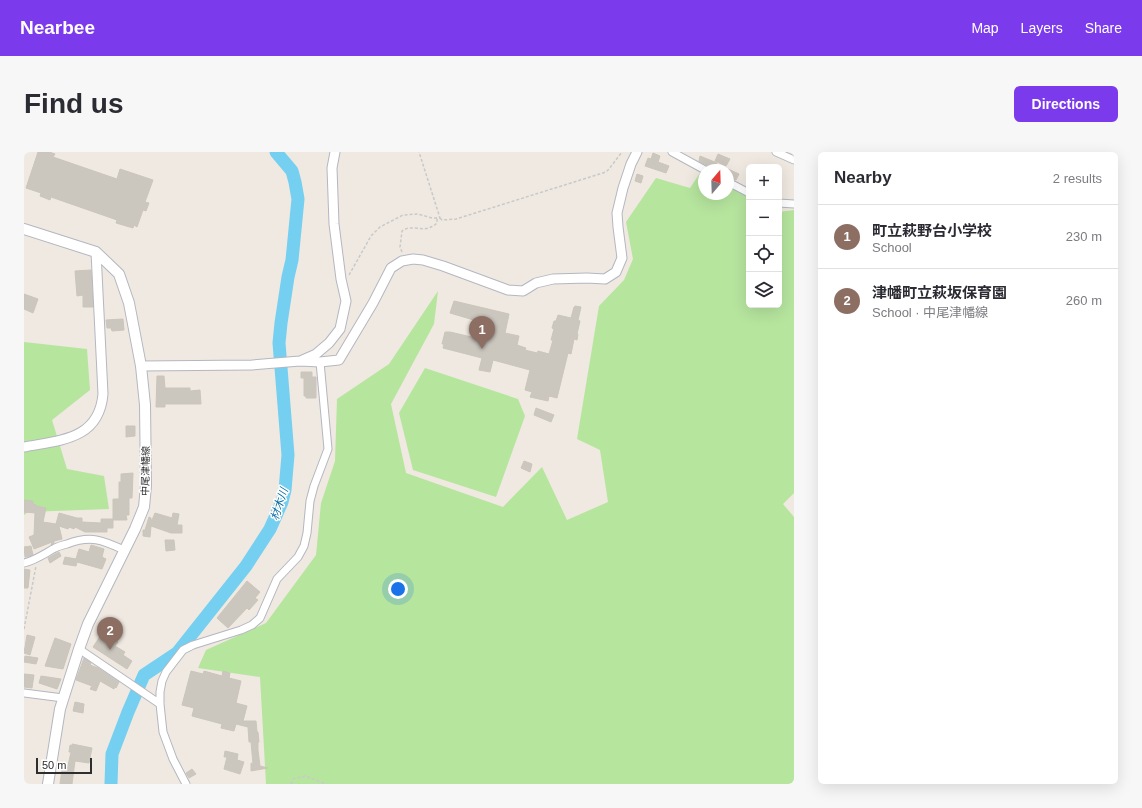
<!DOCTYPE html>
<meta charset="utf-8">
<style>
:root{--surface:#fff;--page:#f7f7f7;--text:#2b2b33;--muted:#7c7c81;--line:#e1e1e2;--accent:#7c3aed}
body{margin:0;font-family:Arial,"Noto Sans JP",sans-serif;background:var(--page);color:var(--text)}
.controls{position:absolute;right:12px;top:12px;display:grid;overflow:hidden;border-radius:6px;box-shadow:0 4px 16px #0002}
.controls button{width:36px;height:36px;display:grid;place-items:center;padding:0;border:0;border-bottom:1px solid var(--line);background:var(--surface);color:var(--text);font:20px sans-serif}
.compass{position:absolute;left:674px;top:12px;width:36px;height:36px;border-radius:50%;background:var(--surface);box-shadow:0 4px 16px #0002;rotate:19deg}
.scale{position:absolute;left:12px;bottom:10px;width:56px;box-sizing:border-box;padding-left:4px;border:2px solid #2e2e2e;border-top:0;font-size:11px;line-height:14px;white-space:nowrap;color:#2e2e2e;-webkit-text-stroke:3px #fff;paint-order:stroke}
.you{position:absolute;left:374px;top:437px;width:14px;height:14px;margin:-10px;border:3px solid #fff;border-radius:50%;background:#1a73e8;box-shadow:0 0 0 6px #1a73e833}
.badge{display:grid;place-items:center;width:26px;height:26px;border-radius:50%;background:var(--accent);color:#fff;font-size:13px;font-weight:700}
.pin{position:absolute;translate:-50% -33px;filter:drop-shadow(0 1px 2px #0008)}
.pin::after{content:'';position:absolute;top:21px;width:14px;height:12px;background:inherit;clip-path:polygon(0 0,100% 0,50% 100%)}
.list{margin:0;padding:0;list-style:none}
h2{display:flex;justify-content:space-between;align-items:center;height:52px;margin:0;padding:0 16px;font-size:17px}
h2 small{font-size:13px;font-weight:400;color:var(--muted)}
.list li{display:grid;grid-template-columns:26px 1fr auto;gap:12px;align-items:center;box-sizing:border-box;height:64px;padding:0 16px;border-top:1px solid var(--line)}
.list b{display:block;font-size:15px;white-space:nowrap}
.list p{margin:0;font-size:13px;white-space:nowrap;color:var(--muted)}
.list em{font-size:13px;font-style:normal;color:var(--muted)}
.icon{flex:none;width:22px;height:22px;fill:none;stroke:currentColor;stroke-width:2;stroke-linecap:round;stroke-linejoin:round}
.map{position:relative;flex:none;width:770px;height:632px;overflow:hidden;border-radius:6px}
header{display:flex;align-items:center;gap:24px;box-sizing:border-box;height:56px;padding:0 20px;background:var(--accent);color:#fff}
header strong{font-size:19px}
nav{display:flex;gap:22px;margin-inline-start:auto;font-size:14px}
.intro{display:flex;align-items:center;justify-content:space-between;box-sizing:border-box;height:96px;padding:0 24px}
h1{margin:0;font-size:28px}
.button{padding:10px 18px;border-radius:6px;background:var(--accent);color:#fff;font-size:14px;font-weight:700}
main{display:flex;gap:24px;padding:0 24px}
aside{flex:1;background:var(--surface);border-radius:6px;box-shadow:0 4px 16px #0002}
.map>svg:first-child{display:block}
</style>
<header>
<strong>Nearbee</strong>
<nav><a>Map</a><a>Layers</a><a>Share</a></nav>
</header>
<div class="intro"><h1>Find us</h1><a class="button">Directions</a></div>
<main>
<div class="map">
<svg width="770" height="632" viewBox="0 0 770 632">
<rect width="100%" height="100%" fill="#efe9e1"/>
<path fill="#b6e59e" d="M676 21 680 23V42H704V33L725 44V153H755V60L770 58V341L759 352 770 365V632H242L236 525 174 516 182 498 242 471 292 403 297 351 311 309 313 247 365 212 414 139 410 172 367 252 382 321 479 355 518 315 543 368 584 350 576 298 553 287 575 154 600 128 609 107 602 70 632 26 666 36Z
M0 190 63 197 66 238 28 268 43 317 80 324 85 357 4 360 0 363Z
M401 216 494 247 501 264 472 345 389 318 375 261Z"/>
<g fill="none" stroke-linecap="round" stroke-linejoin="round">
<path stroke="#75cff0" stroke-width="13" d="M87 632 88 602 104 560 120 523 153 501 222 414 246 377 258 350 261 338 264 303 255 191 257 171 264 125 268 108 274 47 271 30 268 19 252 0"/>
</g>
<path fill="#cbc7bf" stroke="#cbc5ba" d="M14 0H25L31 2 29 5 93 27 96 17 129 28 121 50 125 51 122 59 119 58 113 75 110 73 109 76 92 71 93 68 27 45 26 48 16 44 17 41 2 36Z
M629 1 636 4 634 10 645 14 642 21 621 14 624 6 627 7Z
M694 2 706 7 702 14 691 9Z
M676 4 693 11 689 18H686L684 14 675 9Z
M704 17 715 22 712 28 704 25Z
M613 22 619 24 617 31 611 29Z
M67 118 69 155H59V143L53 144 51 119Z
M0 142 14 147 9 161 0 157Z
M430 149 485 162 481 181 495 184 493 193 502 196 501 198 513 201 514 199 525 202 529 188H527L530 177 528 176 530 169H532L534 163 547 166 550 155H551V154L557 155 554 168 556 169 553 182H554L553 188 550 187 547 202 544 201 533 246 525 244 524 249 506 245 508 240 501 238 506 218 469 208 466 220 455 218 458 206 419 196 420 192H418L421 180H426L456 187 460 171 426 161Z
M99 167 100 178 88 179 87 176H83L82 168Z
M277 220H288V225H292V246H282V244H280V226H277Z
M133 224H140L141 236H166V239L176 238 177 252H141V255H132Z
M512 256 530 263 527 270 510 263Z
M102 274H111V284L102 285Z
M500 309 508 312 506 320 497 316Z
M109 321 108 346H105V363H102L103 368H89V376H83V380H61L51 375 50 377 45 375 44 377 35 374 38 387 30 389V391L27 393 28 390 10 397 5 385 10 383 11 361 0 360V348L9 349V352L12 353V354L22 356 19 370 32 372 35 361 53 366H58V370L77 371V367H89V347H95V330H97V322Z
M131 361 148 366 149 361 155 362 153 373H158V381H147L127 374 126 385 119 384V378H121L125 365 127 366V368H128Z
M141 388H150L151 398 142 399Z
M67 393 80 397 78 405 82 407 78 417 53 410 52 414 39 412 41 405 52 407 55 397 65 400Z
M7 394 9 403 1 405 0 395Z
M35 400 37 404 26 411 24 406Z
M0 417 6 418 4 436H0Z
M223 429 236 440 231 446 234 448 225 458 223 456 204 476 193 466Z
M79 480 94 490 91 494 101 500 99 503 108 509 103 517 69 495Z
M3 483 11 485 6 503 0 501Z
M31 486 47 492 39 517 21 514Z
M1 504 14 506 12 512 0 510Z
M60 506 67 511 66 513 74 516 95 530 92 536 91 535 90 537 76 529 72 539 66 537 68 534 52 528Z
M167 519 179 522 180 519 198 524 199 519 206 521 205 526 217 529 212 551 223 554 219 569H232L233 580H234L235 590H234V598L236 614 244 616 227 619V611L229 612 227 590H225L224 575 212 572 210 579 197 576 198 572 168 564 170 556 158 553Z
M0 522 10 523 8 536 0 535Z
M17 524 37 527 33 537 15 531Z
M51 550 60 552 59 561 49 559Z
M48 592 68 596 65 611 51 609 48 632H36L38 617 43 618 47 600H45L46 593 48 594Z
M201 599 214 602 213 608 220 610 216 622 200 617 203 605H200Z
M168 617 172 622 165 626 162 621Z"/>
<g fill="none" stroke-linecap="round" stroke-linejoin="round">
<g stroke="#b4b7c1" stroke-width="9">
<path id="minor" d="M648 0 681 18
M752 0 770 8
M704 30 725 41
M755 51 770 52
M0 411C12 408 20 402 31 396 35 394 39 393 43 392 67 383 78 388 100 398
M55 497 136 552
M0 541 39 546
M162 632 149 607 139 580 136 552V540L138 529 142 520 159 498 169 493 217 478 228 473 236 466 253 427 274 405 280 394 283 381 286 349 290 334 304 297 296 210"/>
</g>
<g stroke="#b4b7c1" stroke-width="11">
<path id="tertiary" d="M276 209 296 210 315 208 349 151 367 116 378 109 389 107 399 108 419 114 484 138 499 139 512 131 529 127 563 126 581 127 592 120 598 106 594 75 593 61 599 36 607 12 613 0
M117 214 228 213 276 209 292 202 305 191 316 177 322 149 317 127 310 72 308 16 311 0
M0 295C36 288 75 288 79 242L72 100"/>
</g>
<g stroke="#b4b7c1" stroke-width="12">
<path id="secondary" d="M0 77 72 100 95 122 105 151 117 214 121 253 122 334 120 355 111 377 64 472 55 497 36 557 24 632"/>
</g>
<path stroke="#c9c9c9" stroke-width="1.5" stroke-dasharray="3 2" stroke-linecap="butt" d="M416 66 418 68 432 67 582 20 585 17 598 0
M378 100 376 95 378 79C387 72 398 80 407 75 409 74 411 73 413 71V66
M325 123 347 84 356 75 379 63 394 62 408 66H416L395 0
M0 477 12 414
M267 632 269 627 281 624 302 632"/>
<use href="#minor" stroke="#fff" stroke-width="7"/>
<use href="#tertiary" stroke="#fff" stroke-width="9"/>
<use href="#secondary" stroke="#fff" stroke-width="10"/>
</g>
<g text-anchor="middle" stroke-width="3" stroke-linejoin="round" paint-order="stroke">
<g font-size="10" fill="#2e2e2e" stroke="#fff">
<text transform="translate(121 319) rotate(-89)" y="4">中尾津幡線</text>
</g>
<g font-size="11" font-style="italic" fill="#0d6fa3" stroke="#fff">
<text transform="translate(255 352) rotate(-72)" y="4">材木川</text>
</g>
</g>
</svg>
<div class="controls">
<button>+</button>
<button>−</button>
<button><svg class="icon" aria-label="locate" viewBox="0 0 24 24"><circle cx="12" cy="12" r="6"/><path d="M12 2v4M12 18v4M2 12h4M18 12h4"/></svg></button>
<button><svg class="icon" aria-label="layers" viewBox="0 0 24 24"><path d="M12 4l9 5-9 5-9-5zM3 14l9 5 9-5"/></svg></button>
</div>
<svg class="compass" viewBox="-18 -18 36 36"><path d="M0-13l5 13h-10z" fill="#e53935"/><path d="M0 13l5-13h-10z" fill="#7c7c81"/></svg>
<div class="scale">50 m</div>
<div class="you"></div>
<div class="pin badge" style="left:458px;top:197px;background:#8d6e63">1</div>
<div class="pin badge" style="left:86px;top:498px;background:#8d6e63">2</div>
</div>
<aside>
<h2>Nearby<small>2 results</small></h2>
<ul class="list">
<li><span class="badge" style="background:#8d6e63">1</span><div><b>町立萩野台小学校</b><p>School</p></div><em>230 m</em></li>
<li><span class="badge" style="background:#8d6e63">2</span><div><b>津幡町立萩坂保育園</b><p>School · 中尾津幡線</p></div><em>260 m</em></li>
</ul>
</aside>
</main>
